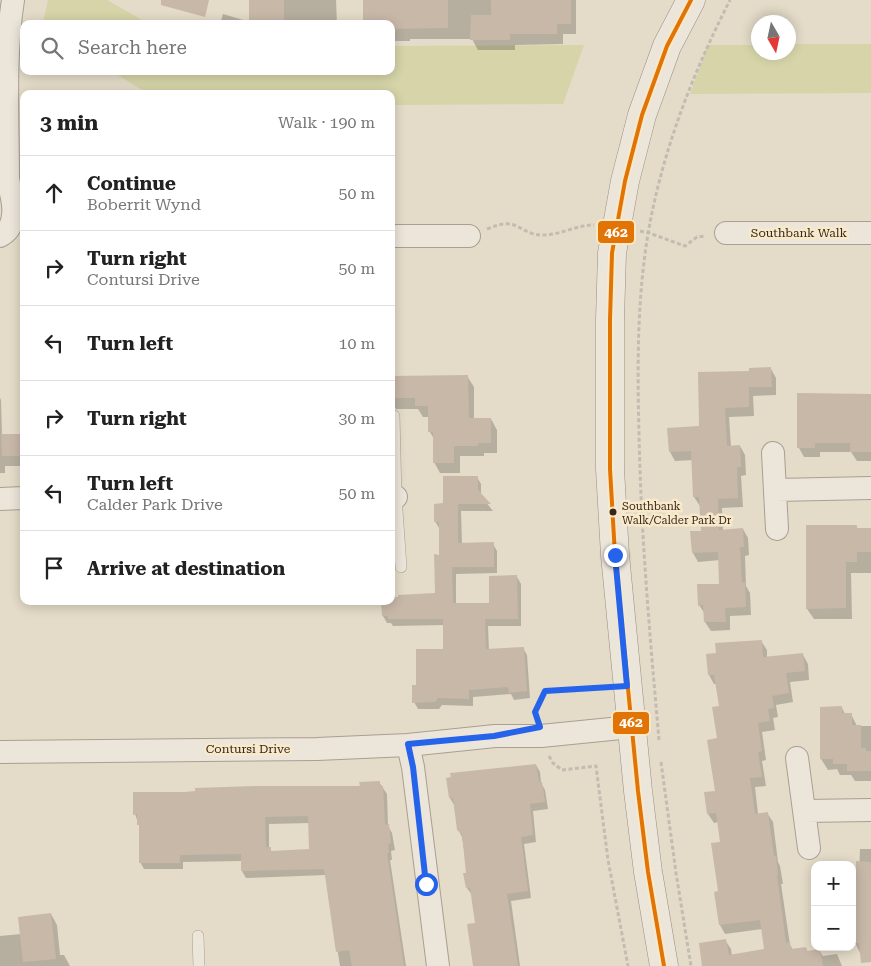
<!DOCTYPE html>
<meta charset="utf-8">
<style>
:root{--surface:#fff;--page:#f6f6f6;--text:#222;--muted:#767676;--line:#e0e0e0}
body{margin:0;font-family:"Roboto Serif",serif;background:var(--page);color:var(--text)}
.controls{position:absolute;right:15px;bottom:15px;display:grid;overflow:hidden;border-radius:10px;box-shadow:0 2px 12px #0003}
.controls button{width:45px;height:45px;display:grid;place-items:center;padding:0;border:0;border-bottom:1px solid var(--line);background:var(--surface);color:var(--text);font:25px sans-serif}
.compass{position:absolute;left:751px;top:15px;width:45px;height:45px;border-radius:50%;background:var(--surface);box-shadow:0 2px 12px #0003;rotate:171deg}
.stop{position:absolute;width:15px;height:15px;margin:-11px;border:4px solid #2563eb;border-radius:50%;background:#fff}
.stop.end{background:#2563eb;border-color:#fff;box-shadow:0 1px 5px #0008}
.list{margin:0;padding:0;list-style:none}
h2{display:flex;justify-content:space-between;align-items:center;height:65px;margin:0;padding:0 20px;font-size:21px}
h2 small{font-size:16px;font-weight:400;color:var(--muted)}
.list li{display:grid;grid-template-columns:32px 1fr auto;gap:15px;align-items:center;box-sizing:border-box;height:75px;padding:0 20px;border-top:1px solid var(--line)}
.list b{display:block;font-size:19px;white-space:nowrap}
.list p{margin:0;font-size:16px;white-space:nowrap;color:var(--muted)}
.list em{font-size:16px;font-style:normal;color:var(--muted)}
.icon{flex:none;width:28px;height:28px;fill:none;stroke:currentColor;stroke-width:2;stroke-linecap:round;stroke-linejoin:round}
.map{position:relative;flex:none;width:871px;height:966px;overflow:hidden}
.search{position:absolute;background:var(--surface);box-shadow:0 2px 12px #0003;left:20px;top:20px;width:375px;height:55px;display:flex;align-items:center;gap:12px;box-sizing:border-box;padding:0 18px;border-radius:10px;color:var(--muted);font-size:19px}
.panel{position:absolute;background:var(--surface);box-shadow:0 2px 12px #0003;left:20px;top:90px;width:375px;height:515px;border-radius:10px}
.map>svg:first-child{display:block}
</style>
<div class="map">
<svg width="871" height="966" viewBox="0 0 871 966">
<rect width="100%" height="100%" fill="#e4dbc8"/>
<path fill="#d6d4a8" d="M48 0H107L149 24H43Z
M789 44H871V93L690 94 708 45H758V52H788Z
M584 45 563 104 391 105V94H149L111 71H391V46Z"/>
<path fill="#0003" fill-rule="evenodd" d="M250 0H336L337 24H220L223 14 250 22Z
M364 0H576V34H563V44L515 45V50H478L472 39H410V41H391V24Z
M771 369 776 378V395L753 396 754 416 729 417 731 447 740 446 745 455 746 475 741 476 743 507 722 508 723 531 743 529 748 538 749 555 745 556 746 586 750 593 751 615 730 616V630L711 631 705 622V614L699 605 721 585 720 560 698 562 693 553 702 532 700 506 694 497 693 460 675 461 670 452 700 427 750 372Z
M467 376 474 387V419H491L497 430V453H484V456H460V473H440L434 462V439L430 432V417H423L418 409H396L391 401V377Z
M871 395V461H857L851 452H820V457H804L799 448Z
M0 398 1 400 2 436 24 435V466H5V473H0Z
M477 477 481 484V496L493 511H461L462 544H493L497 551V573L456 574V604H490L517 577 521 584V626H488L489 651 523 648 527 655 530 698 514 700 511 694 473 697V706L442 705 439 709H418L414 702 417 687 444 650V625L393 626 391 623H387L383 616 391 601 436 595 441 556 439 528 435 521 444 505Z
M856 526 858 529H871V573H851L852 619H814L807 609Z
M761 641 767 650V658L803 655 808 664 809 680 790 682 793 702 776 705 778 717 773 718 775 730 762 732 766 760 762 761 766 786 755 787 758 814 767 813 773 822 778 862 780 866 783 884H781L790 945 793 950 806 948 808 952 819 950 823 956 837 954 842 966H703L725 940 731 949 732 956 765 951 762 929 725 934 720 925 719 892 722 843 718 822 714 823 708 814 716 792 720 707 717 684H714L709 675 707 655 717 654Z
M842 708 845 714H851L857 726H871V781H855L851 775H840L837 769 828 770 821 759Z
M536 765 540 772 541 783 545 790 548 809 533 811 536 842 524 844 531 898 511 901 520 966H486L476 925 472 895 467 888 468 874 462 837 458 829 454 805 450 798Z
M379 782 387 794 388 826 392 833 395 850 391 851 392 860H390L406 966H340L326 875 246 878 242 871V861L183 862V869H144L140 862V828L135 814 134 794 361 787ZM310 823V850L272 852 269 848V824Z
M860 849H871V952L860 953 855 943 852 925 857 924Z
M51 914 57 925 60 955H64L70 966H0V936L21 934Z"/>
<path fill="#c8b8a8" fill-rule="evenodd" d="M161 0H209L205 17 161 5Z
M249 0H284V24H249Z
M363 0H448V28L391 29V24H363Z
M491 0H571V24H557V34H510V40H470L471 15H491Z
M771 367 772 387H749V407L725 408 727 446 740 445 741 467H737L738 498 718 499 719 530 743 528 744 547H740L742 583 745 582 746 607 725 608 726 622H704L703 605 698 606 697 584H719L718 552 692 553 690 531H701L699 497H693L691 451 669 452 667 428 699 426 698 372 749 371V368Z
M468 375 469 418H491V443H478V446H454V463H433V432H428V406H415V398H391V376Z
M797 393 871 394V452H850V443H815V448H797Z
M1 434H24V456H2Z
M443 476H478V490L491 504H458V543L494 542V567H452L453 603H489V576L517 575 518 619H485L486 649 524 647 527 691 509 693 508 687 469 690V699L438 698 435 702 412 703V685H416V649H443V619H388V616H382L381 601H391V597H398V595L435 593 434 554 439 555V522H434V504L443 503Z
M806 525H857V528H871V552H857V562H846V608L806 609Z
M762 640 763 657 803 653 805 671 786 673 789 693 772 696 774 708 768 709 770 721 758 723 762 751 758 752 762 777 750 778 755 814 768 812 774 856H776L778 875H777L786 943 790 942 791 949 806 947 807 951 820 949 823 966H702L699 943 726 939 729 955 764 949 760 920 719 925 714 892 718 891 711 843 720 842 716 813 707 814 704 792 715 791 707 740 717 738 712 707 719 706 714 675H708L706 654 716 653 715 643Z
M842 706V713H852V725H861V748H866V751H871V771H847V764H833V759H820V707Z
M536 764 539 782H542L545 802 530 804 533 835 521 837 528 891 507 894 518 966H473L467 924 475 923 470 888H466L463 873H466L462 834 457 830 453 798H449L446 778 451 777 450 773Z
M380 781V786H383L385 825 389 824 391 843 388 844 389 853H387L404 966H352L349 950 336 952 324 869 241 871V854L180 855V863H139V825H137V814L133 815V792H185L195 791V788L255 786H360L359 782ZM308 816 309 849 271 851V847H266L265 817Z
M856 861 871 862V962L861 963 859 943H853L852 924 856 923 852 896 856 895Z
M51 913 56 959 23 962 18 917Z"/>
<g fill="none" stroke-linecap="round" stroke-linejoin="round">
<g stroke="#a99f92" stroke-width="12">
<path id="lane" d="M394 416 396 497 401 567
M198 936 199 966"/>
</g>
<g stroke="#a99f92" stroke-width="24">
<path id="street" d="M726 233H871
M0 236C9 231 12 225 13 215 15 202 9 190 8 177 8 118 4 58 13 0
M391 236H469
M773 453 777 529
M776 490 871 488
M391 497H396
M0 499 24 498
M408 745 413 767 438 966
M0 752 317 749 408 745 495 736H541L631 727
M797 758 809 848
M805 811 871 810"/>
</g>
<g stroke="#988f82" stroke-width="29">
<path id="secondary" d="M664 966 648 872 638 791 615 555 610 469V320L612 253 625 181 642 115 667 46 691 0"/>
</g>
<path stroke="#c3bcb1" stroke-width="3" stroke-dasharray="4 2.5" stroke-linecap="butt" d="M487 229C495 226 502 223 510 224 521 226 529 236 543 235 561 235 576 225 594 225
M640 231 649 233 685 246 697 237 706 236
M537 717 535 712 545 691 606 687
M659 740C650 638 641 536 639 433 637 354 637 276 655 199 671 129 698 63 730 0
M549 756 553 763 562 770 596 766 608 860 628 966
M661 762 676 873 691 966"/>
<use href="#lane" stroke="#ebe5da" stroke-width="11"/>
<use href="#street" stroke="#ebe5da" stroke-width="22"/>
<use href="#secondary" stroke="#ebe5da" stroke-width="28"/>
<g stroke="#f8e9cb" stroke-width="8">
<path id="bus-1" d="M664 966 648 872 638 791 615 555 610 469V320L612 253 625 181 642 115 667 46 691 0"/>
</g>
<use href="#bus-1" stroke="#e17404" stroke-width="4"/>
</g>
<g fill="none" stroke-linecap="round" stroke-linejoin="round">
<path stroke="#2563eb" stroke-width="6" d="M426 884 413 767 408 744 494 736 540 727 535 712 545 691 627 686 615 555"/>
</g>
<circle fill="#37271a" stroke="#f8e9cb" stroke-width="2" cx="613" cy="512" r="4.5"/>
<g text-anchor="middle" stroke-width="5" stroke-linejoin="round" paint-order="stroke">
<g font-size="11" fill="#37271a" stroke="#f8e9cb" text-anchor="start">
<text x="622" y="510">Southbank<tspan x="622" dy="14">Walk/Calder Park Dr</tspan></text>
</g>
<g font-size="12" fill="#37271a" stroke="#f8e9cb">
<text x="799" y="237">Southbank Walk</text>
<text x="248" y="753">Contursi Drive</text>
</g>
</g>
<g stroke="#f8e9cb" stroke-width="2">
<rect x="597" y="220" width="38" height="24" rx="5" fill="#e17404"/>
<rect x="612" y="711" width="38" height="24" rx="5" fill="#e17404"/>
</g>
<g font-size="14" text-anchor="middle" font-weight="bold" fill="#fff">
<text x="616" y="237">462</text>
<text x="631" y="727">462</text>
</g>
</svg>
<div class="controls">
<button>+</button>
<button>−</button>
</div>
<svg class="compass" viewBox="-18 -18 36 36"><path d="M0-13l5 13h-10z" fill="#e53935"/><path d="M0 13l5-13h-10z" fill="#767676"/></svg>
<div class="stop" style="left:426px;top:884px"></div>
<div class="stop end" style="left:615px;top:555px"></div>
<div class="search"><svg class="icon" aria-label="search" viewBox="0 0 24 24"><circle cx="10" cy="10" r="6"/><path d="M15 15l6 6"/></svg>Search here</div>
<section class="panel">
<h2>3 min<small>Walk · 190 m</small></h2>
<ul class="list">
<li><svg class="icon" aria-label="ahead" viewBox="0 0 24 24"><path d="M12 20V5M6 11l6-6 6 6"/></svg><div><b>Continue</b><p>Boberrit Wynd</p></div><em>50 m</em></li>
<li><svg class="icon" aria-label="right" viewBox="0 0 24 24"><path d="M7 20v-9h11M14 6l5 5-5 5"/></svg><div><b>Turn right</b><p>Contursi Drive</p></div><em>50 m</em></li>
<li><svg class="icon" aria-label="left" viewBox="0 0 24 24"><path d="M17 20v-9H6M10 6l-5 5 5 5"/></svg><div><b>Turn left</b></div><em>10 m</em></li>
<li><svg class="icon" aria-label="right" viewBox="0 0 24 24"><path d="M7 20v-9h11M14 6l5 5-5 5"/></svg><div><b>Turn right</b></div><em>30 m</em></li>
<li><svg class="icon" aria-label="left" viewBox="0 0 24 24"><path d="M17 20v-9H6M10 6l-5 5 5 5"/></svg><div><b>Turn left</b><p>Calder Park Drive</p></div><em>50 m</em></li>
<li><svg class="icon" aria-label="arrive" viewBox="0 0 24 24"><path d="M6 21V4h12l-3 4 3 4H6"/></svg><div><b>Arrive at destination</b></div></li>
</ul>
</section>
</div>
